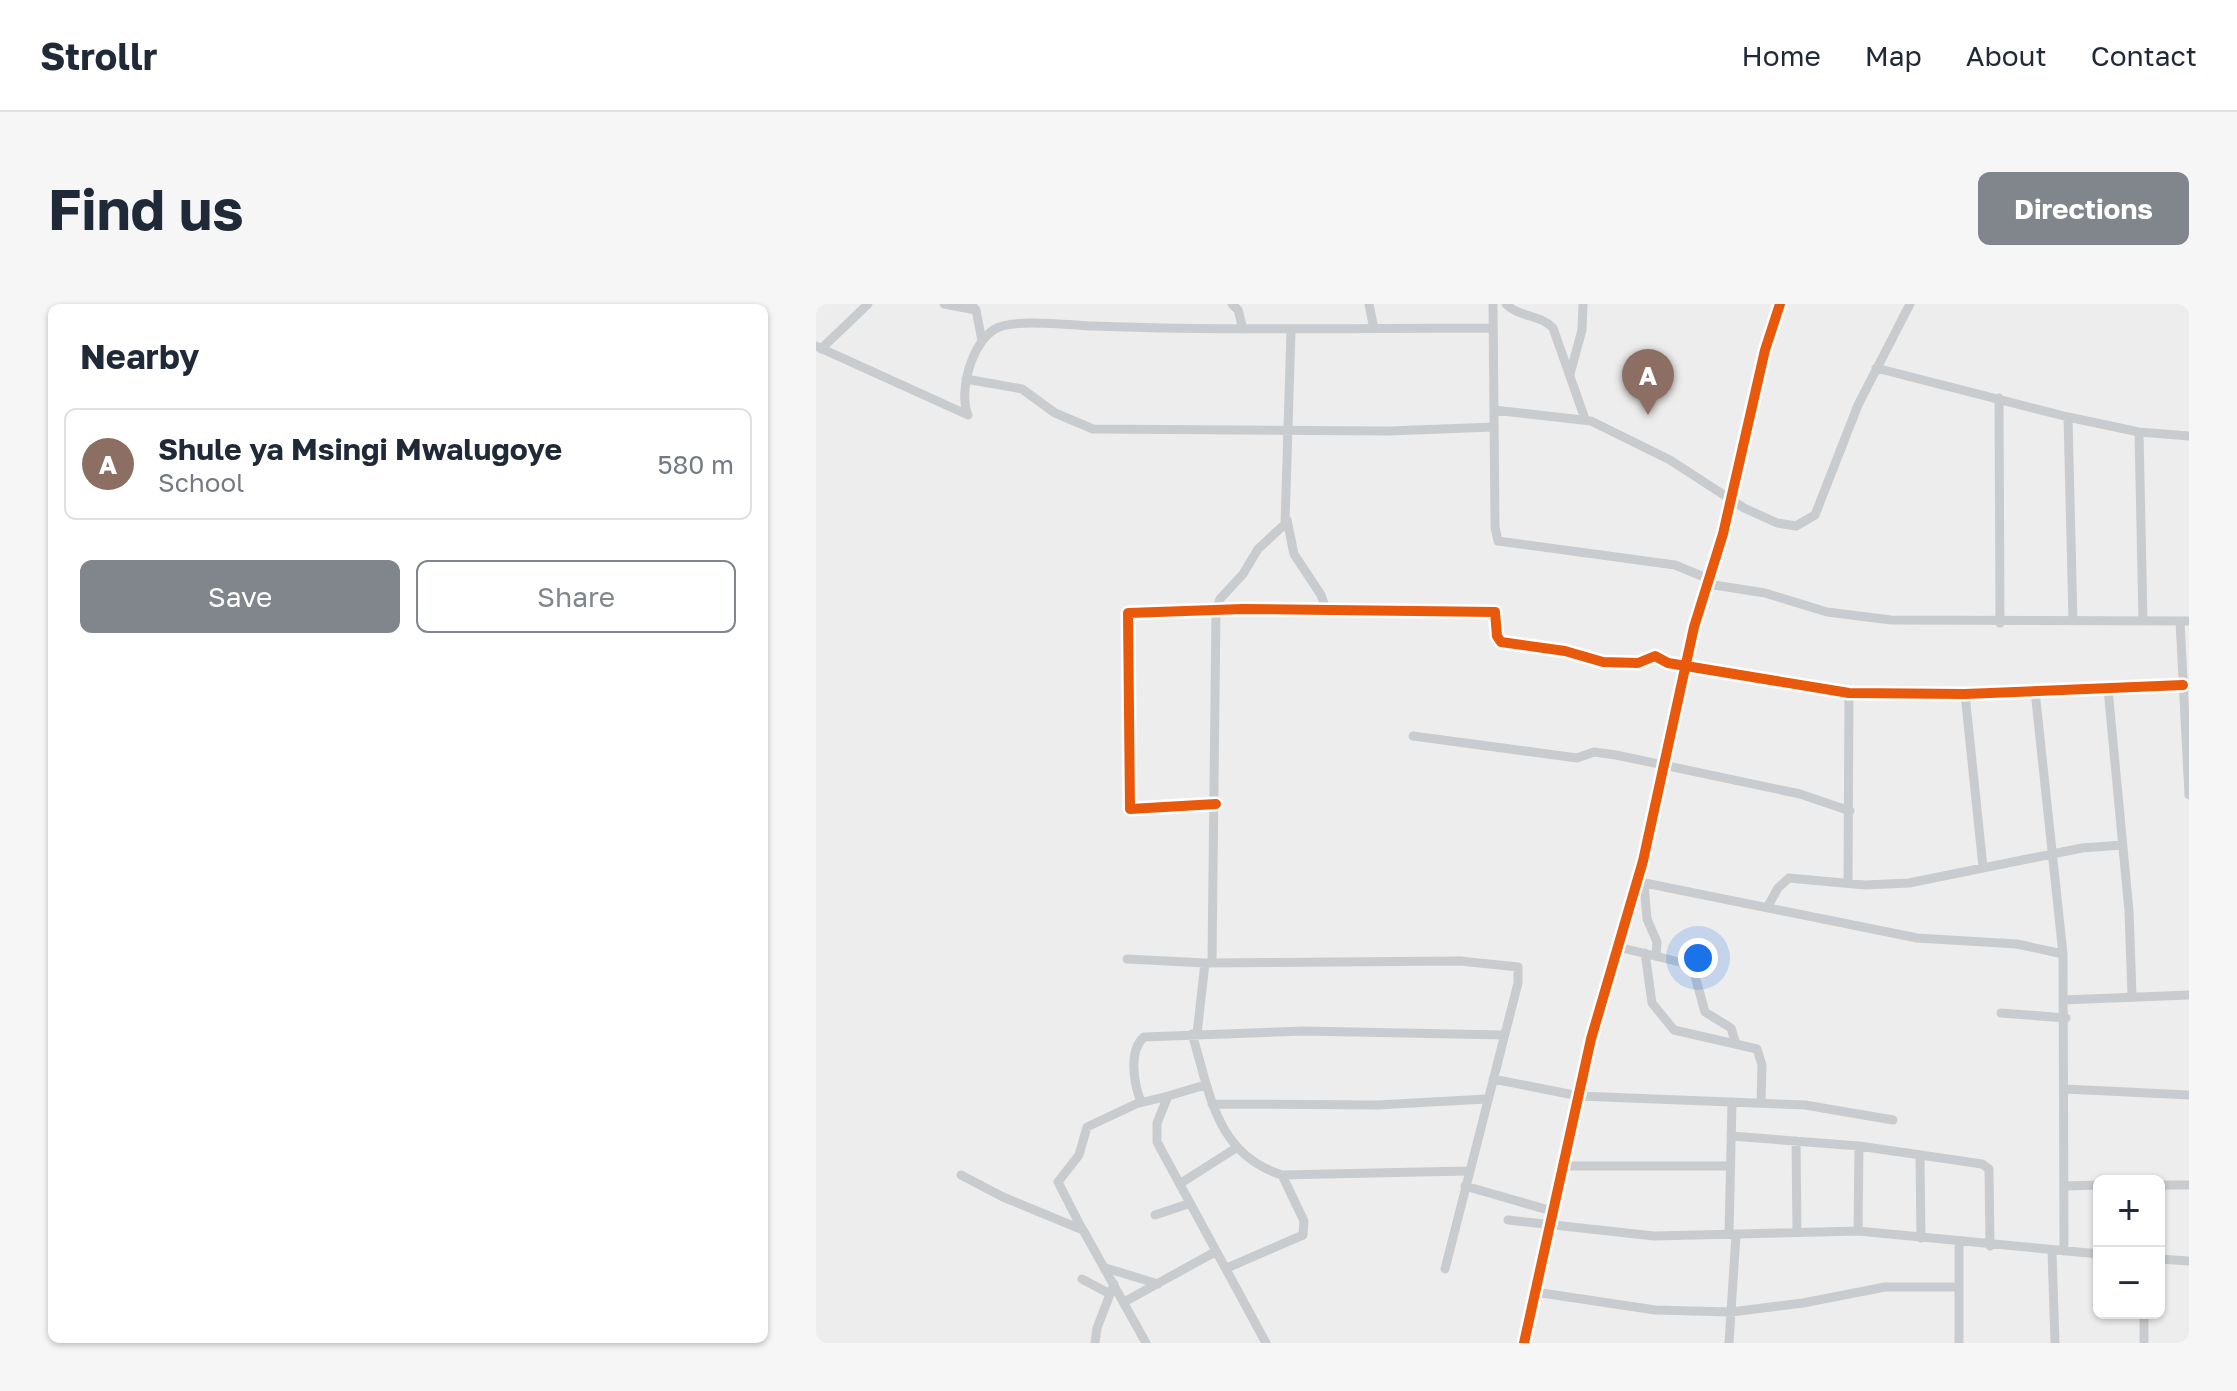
<!DOCTYPE html>
<meta charset="utf-8">
<style>
:root{--surface:#fff;--page:#f6f6f7;--text:#1f2937;--muted:#747a83;--line:#e0e1e3;--accent:#81868d}
body{margin:0;font-family:"Golos Text",sans-serif;background:var(--page);color:var(--text)}
.controls{position:absolute;right:24px;bottom:24px;display:grid;overflow:hidden;border-radius:12px;box-shadow:0 2px 6px #0004}
.controls button{width:72px;height:72px;display:grid;place-items:center;padding:0;border:0;border-bottom:2px solid var(--line);background:var(--surface);color:var(--text);font:40px sans-serif}
.you{position:absolute;left:882px;top:654px;width:28px;height:28px;margin:-20px;border:6px solid #fff;border-radius:50%;background:#1a73e8;box-shadow:0 0 0 12px #1a73e833}
.badge{display:grid;place-items:center;width:52px;height:52px;border-radius:50%;background:var(--accent);color:#fff;font-size:26px;font-weight:700}
.pin{position:absolute;translate:-50% -66px;filter:drop-shadow(0 2px 4px #0008)}
.pin::after{content:'';position:absolute;top:42px;width:28px;height:24px;background:inherit;clip-path:polygon(0 0,100% 0,50% 100%)}
.list{margin:0;padding:0;list-style:none}
h2{display:flex;justify-content:space-between;align-items:center;height:104px;margin:0;padding:0 32px;font-size:34px}
h2 small{font-size:26px;font-weight:400;color:var(--muted)}
.list li{display:grid;grid-template-columns:52px 1fr auto;gap:24px;align-items:center;box-sizing:border-box;height:112px;margin:0 16px 16px;padding:0 16px;border:2px solid var(--line);border-radius:12px}
.list b{display:block;font-size:30px;white-space:nowrap}
.list p{margin:0;font-size:26px;white-space:nowrap;color:var(--muted)}
.list em{font-size:26px;font-style:normal;color:var(--muted)}
.actions{display:flex;gap:16px;padding:24px 32px}
.actions a{flex:1;padding:18px 0;border:2px solid var(--accent);border-radius:12px;text-align:center;font-size:28px;color:var(--accent)}
.actions .main{background:var(--accent);color:#fff}
.map{position:relative;flex:none;width:1373px;height:1039px;overflow:hidden;border-radius:12px}
header{display:flex;align-items:center;gap:48px;box-sizing:border-box;height:112px;padding:0 40px;background:var(--surface);border-bottom:2px solid var(--line)}
header strong{font-size:38px}
nav{display:flex;gap:44px;margin-inline-start:auto;font-size:28px}
.intro{display:flex;align-items:center;justify-content:space-between;box-sizing:border-box;height:192px;padding:0 48px}
h1{margin:0;font-size:56px}
.button{padding:20px 36px;border-radius:12px;background:var(--accent);color:#fff;font-size:28px;font-weight:700}
main{display:flex;gap:48px;padding:0 48px}
aside{flex:1;background:var(--surface);border-radius:12px;box-shadow:0 2px 6px #0004}
.map>svg:first-child{display:block}
</style>
<header>
<strong>Strollr</strong>
<nav><a>Home</a><a>Map</a><a>About</a><a>Contact</a></nav>
</header>
<div class="intro"><h1>Find us</h1><a class="button">Directions</a></div>
<main>
<aside>
<h2>Nearby<small></small></h2>
<ul class="list">
<li><span class="badge" style="background:#8d6e63">A</span><div><b>Shule ya Msingi Mwalugoye</b><p>School</p></div><em>580 m</em></li>
</ul>
<div class="actions"><a class="main">Save</a><a>Share</a></div>
</aside>
<div class="map">
<svg width="1373" height="1039" viewBox="0 0 1373 1039">
<rect width="100%" height="100%" fill="#eeeded"/>
<g fill="none" stroke-linecap="round" stroke-linejoin="round">
<path stroke="#c9ccce" stroke-width="9" d="M128 0 160 6
M155 0 160 6 166 37
M416 0 422 6 427 25
M553 0 558 25
M677 0 679 223 682 237 859 261 893 275
M690 0C704 14 724 10 737 24L769 115
M0 42 152 111
M5 45 52 0
M1060 64 1252 113 1323 128 1373 132
M754 70 766 26 767 0
M150 75 206 85 239 109 277 125 573 127 678 123
M1183 94 1184 319
M678 106 775 117 854 156 928 204 961 219 980 222 999 211 1042 101 1094 0
M152 111C142 88 156 38 179 25 198 14 254 21 276 22 410 27 543 24 677 24
M1252 113 1257 317
M1323 128 1327 317
M471 216 478 250 505 291 510 305
M892 280 949 289 1011 308 1075 316 1373 317
M1364 317 1373 491
M1292 385 1313 607 1316 691
M1219 387 1247 650 1248 947
M1149 390 1167 563
M597 432 761 454 778 448 800 451 984 490 1034 507
M400 500 314 505 312 309 427 305 679 308 681 332 685 338 749 347 787 358 822 359 839 352 852 359 1033 389 1149 390 1367 381
M819 577 1101 634 1201 640 1247 650
M1032 579 1033 389
M828 581 831 615 841 638 840 652
M952 602 962 584 973 574 1049 581 1093 579 1266 544 1306 541
M802 643 876 661 889 708 915 724 920 740
M829 649 836 699 858 726 941 745 946 761 945 799
M311 655 389 659 644 657 702 663V679L629 965
M396 658 400 306 404 295 427 270 442 245 469 220 475 27
M1247 696 1373 691
M1185 709 1250 714
M376 730C394 788 399 850 466 871L651 867
M381 730 389 659
M677 775 763 792 989 801 1077 816
M389 781 352 792 341 819V838L450 1039
M1249 785 1373 791
M325 798C318 780 312 747 328 733L487 727 688 731
M396 800 561 801 670 795
M915 832 1043 842 1166 860 1173 865 1174 942
M980 837 981 927
M1104 853 1105 934
M747 862H913
M145 871 187 893 267 926 330 1039
M365 879 420 844
M1343 881H1373
M649 882 736 907
M1248 882 1283 881
M339 911 372 900
M692 916 838 932 1042 927 1283 950
M265 923 242 878 263 851 271 823 320 800 352 792
M1042 927 1043 842
M913 930 916 798
M1143 938V1039
M1236 948 1239 1039
M1343 955 1373 957
M290 964 342 980
M411 964 487 931 488 917 466 871
M266 975 294 990
M719 988 839 1006 915 1008 987 999 1069 983H1143
M308 998 399 948
M1328 1009V1039
M279 1039 281 1024 298 980
M708 1039 775 735 827 557 878 323 907 230 949 46 964 0
M913 1039 920 931"/>
<g stroke="#fff" stroke-width="15">
<path id="cycleway" d="M400 500 314 505 312 309 427 305 679 308 681 332 685 338 749 347 787 358 822 359 839 352 852 359 1033 389 1149 390 1367 381
M708 1039 775 735 827 557 878 323 907 230 949 46 964 0"/>
</g>
<use href="#cycleway" stroke="#e8590c" stroke-width="10"/>
</g>
</svg>
<div class="controls">
<button>+</button>
<button>−</button>
</div>
<div class="you"></div>
<div class="pin badge" style="left:832px;top:111px;background:#8d6e63">A</div>
</div>
</main>
